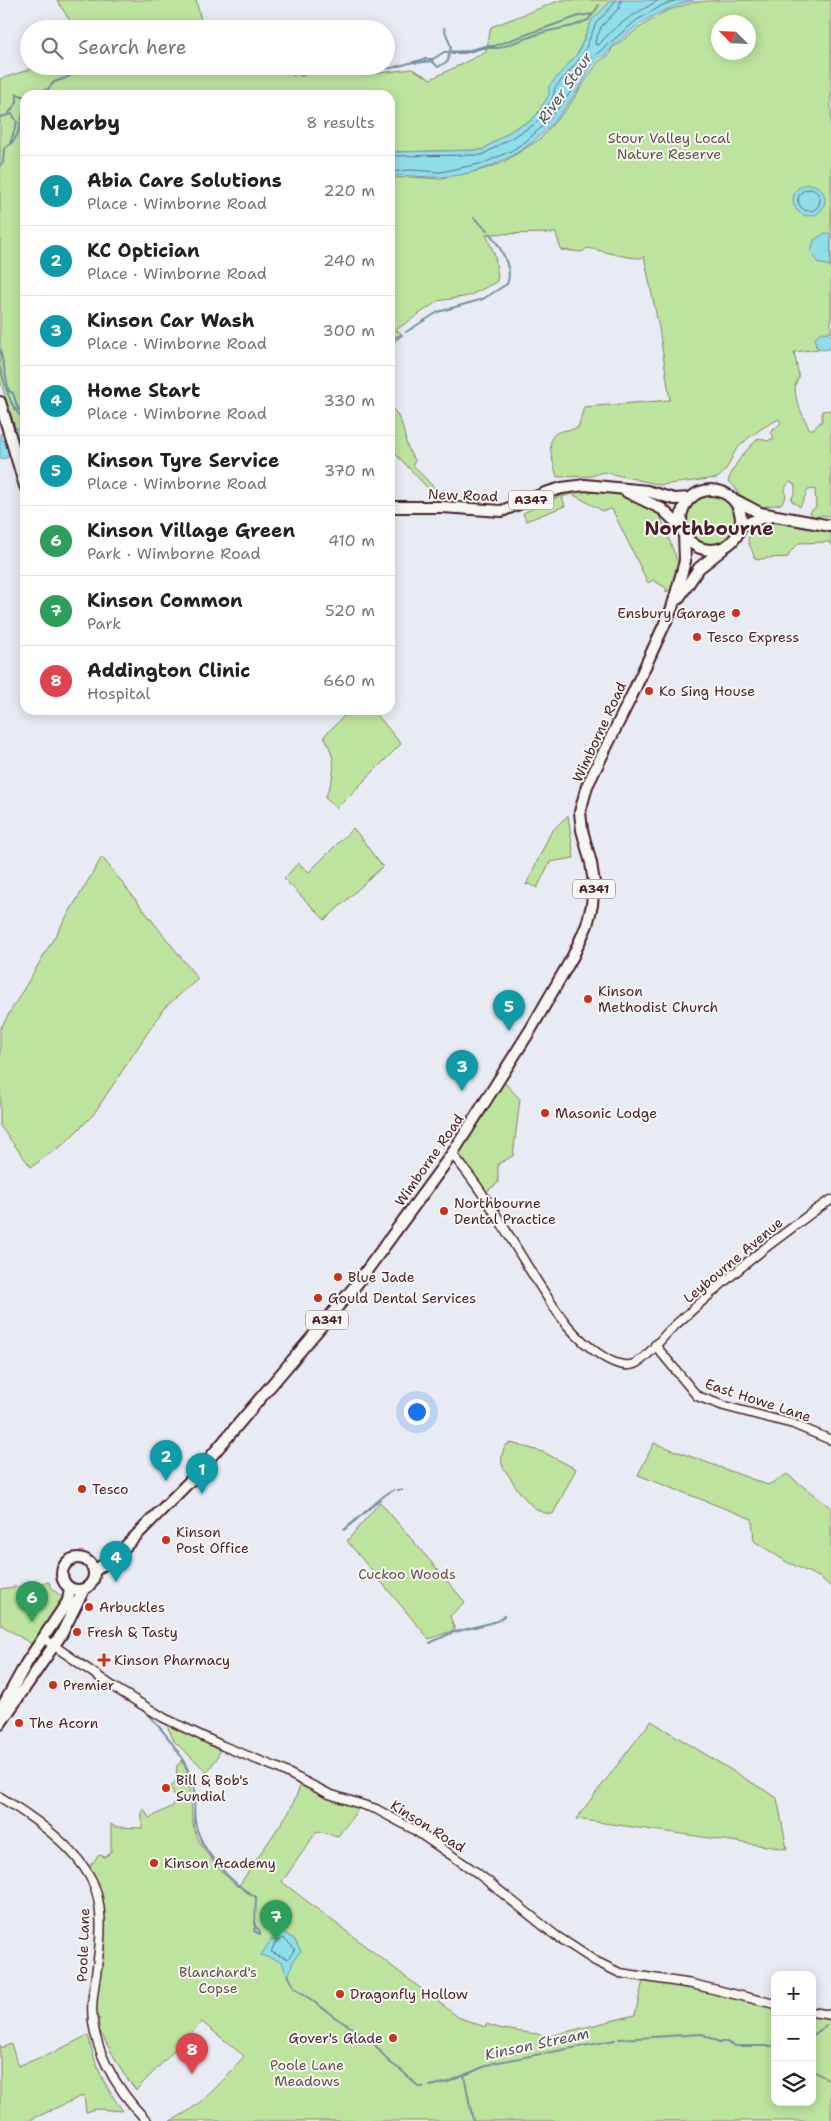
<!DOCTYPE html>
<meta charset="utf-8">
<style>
:root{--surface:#fff;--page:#f2f2f2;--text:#202124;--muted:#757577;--line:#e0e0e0;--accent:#db2777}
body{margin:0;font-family:"Shantell Sans",sans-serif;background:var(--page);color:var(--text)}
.controls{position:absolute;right:15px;bottom:15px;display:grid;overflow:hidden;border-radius:10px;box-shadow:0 2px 12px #0003}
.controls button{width:45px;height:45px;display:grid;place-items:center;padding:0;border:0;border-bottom:1px solid var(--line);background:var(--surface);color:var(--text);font:25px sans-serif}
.compass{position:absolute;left:711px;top:15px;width:45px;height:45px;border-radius:50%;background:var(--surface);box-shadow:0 2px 12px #0003;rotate:294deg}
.you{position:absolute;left:416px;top:1411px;width:18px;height:18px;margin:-12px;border:4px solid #fff;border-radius:50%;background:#1a73e8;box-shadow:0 0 0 8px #1a73e833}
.badge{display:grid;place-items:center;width:32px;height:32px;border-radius:50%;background:var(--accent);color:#fff;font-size:16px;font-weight:700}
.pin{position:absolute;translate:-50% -41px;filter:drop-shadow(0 1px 2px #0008)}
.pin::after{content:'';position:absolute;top:26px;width:18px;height:15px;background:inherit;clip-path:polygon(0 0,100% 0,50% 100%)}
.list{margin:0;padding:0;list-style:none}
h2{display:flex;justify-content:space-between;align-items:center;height:65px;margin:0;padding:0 20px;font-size:21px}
h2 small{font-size:16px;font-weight:400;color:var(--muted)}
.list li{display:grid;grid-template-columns:32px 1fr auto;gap:15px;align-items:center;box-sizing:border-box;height:70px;padding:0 20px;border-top:1px solid var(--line)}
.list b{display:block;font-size:19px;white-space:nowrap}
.list p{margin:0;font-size:16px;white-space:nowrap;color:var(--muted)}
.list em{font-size:16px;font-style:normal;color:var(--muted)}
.icon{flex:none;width:28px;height:28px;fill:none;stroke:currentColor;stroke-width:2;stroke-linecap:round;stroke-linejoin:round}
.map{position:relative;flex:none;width:831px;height:2121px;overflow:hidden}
.search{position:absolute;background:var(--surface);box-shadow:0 2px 12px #0003;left:20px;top:20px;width:375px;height:55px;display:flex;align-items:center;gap:12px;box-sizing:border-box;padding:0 18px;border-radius:28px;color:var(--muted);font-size:19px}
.panel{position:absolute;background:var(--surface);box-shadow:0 2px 12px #0003;left:20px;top:90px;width:375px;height:625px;border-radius:15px}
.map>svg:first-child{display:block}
</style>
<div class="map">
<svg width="831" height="2121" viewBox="0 0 831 2121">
<rect width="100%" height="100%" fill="#e8ebf4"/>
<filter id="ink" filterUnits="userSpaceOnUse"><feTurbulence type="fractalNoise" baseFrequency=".02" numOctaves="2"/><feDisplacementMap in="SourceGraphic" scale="10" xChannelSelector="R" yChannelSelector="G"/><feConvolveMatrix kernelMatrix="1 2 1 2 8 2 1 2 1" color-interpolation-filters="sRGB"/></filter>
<g filter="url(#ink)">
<path fill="#bde49f" stroke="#848265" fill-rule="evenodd" d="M57 0H196L202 24 201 29H75Z
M561 0H612L592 20 578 53 538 113 529 122 517 127 482 150 390 152V95H25V426L16 430 0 380V79L41 66H308L307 68 317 72 363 75 412 69 431 79 486 52 491 27Z
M725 0H831V333L828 331 815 345 819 349 794 352 799 377C788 391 803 414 809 429H813L822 421V411L831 410V516L822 515 815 518 811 514 810 512 816 507 815 489 808 490 800 507 791 500 795 492V485L790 482C785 486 784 490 786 497L781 504 761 507 739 494 734 486 728 481C735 462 745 451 759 438L767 441 774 438 771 432 781 423 779 419C763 427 750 435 737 449 730 458 728 472 717 478L661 485 603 472 592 476 557 477C555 468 545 441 555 434 560 430 571 430 578 428L584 407 670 400 659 328 644 256 641 258C623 258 605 251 587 248L582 252 561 250 556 233 486 234 495 256 498 278 496 282 469 296 438 301 396 330 401 333 399 338 390 345V178L413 177 441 179 448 176 478 171 502 163 540 139 568 107 598 62 609 55 612 48 636 30 666 11 694 2ZM718 22H748V52H718Z
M390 404C393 410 399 416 401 422 407 438 403 444 415 460L413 465 438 492 442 497 440 501 390 448Z
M601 491 630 497 660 515 678 563 671 589 666 592V588L653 580 648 583 612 509 603 511 572 494 562 497 565 506 526 521 523 513 570 492Z
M686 521a25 25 0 1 1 50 0a25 25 0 1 1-50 0Z
M770 521 831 532V546L829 542 799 543 790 552 788 557C778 558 766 557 758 560L754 557C753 550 748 545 748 538L758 526 757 523Z
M350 710H373L401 744 337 808 325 798C336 773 337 760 324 736Z
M568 815 574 858 550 862 537 888 529 884 526 885 551 832Z
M353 828C364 840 371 854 383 866L325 920 284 879 298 863 309 872Z
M102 857 198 979 164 1008 93 1115 64 1144 31 1167 0 1126V1029Z
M500 1078 520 1099 513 1156 498 1164V1183L483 1194 452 1154Z
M511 1443 543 1452 576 1469 553 1514C530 1515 515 1484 503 1467 500 1460 502 1452 506 1445Z
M654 1443 768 1485 787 1474 831 1508V1587L821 1578 787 1562 754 1541 752 1519 638 1475Z
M380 1502 465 1602 450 1616 455 1630 429 1639 347 1541Z
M49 1582 52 1588 66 1601 36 1647 0 1624V1589Z
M164 1719 222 1746 217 1758 207 1772 174 1741Z
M651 1721 777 1798 787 1849 576 1819Z
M181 1760C193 1777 190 1802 193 1823 196 1846 221 1872 238 1887L290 1810 303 1780 362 1804 338 1836 317 1831 282 1882 458 2017 485 2027 486 2024 503 2029 550 2036 635 2015 644 1976 775 2004V2102H812V2071L831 2082V2121H170C200 2108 223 2081 244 2056L202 2022 136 2090 123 2073 92 2017 100 2019 92 2016 100 1909 87 1869 99 1855 106 1857 111 1852V1824L115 1827 142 1828V1810L144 1809 149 1818 173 1806 176 1799 171 1787 176 1780 177 1765 181 1763Z
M812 2012 831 2015V2080L812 2070Z
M88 2035C95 2067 104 2085 123 2111L96 2109 86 2112 84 2095 28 2121H0V2045L1 2048 11 2044 18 2066 54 2052Z"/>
<path fill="#8edfea" stroke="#73929e" d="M612 0H694C662 8 630 27 608 52 605 56 599 57 596 61 589 69 584 81 578 90 560 116 540 141 511 156 491 168 462 177 439 177 422 178 407 173 390 177V152L482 150 517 127 529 122 538 113 549 94V86L578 53 592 20Z
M793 200a16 16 0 1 1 32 0a16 16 0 1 1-32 0Z
M825 233 831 234 830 266 818 263 811 252 814 240Z
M815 341a9 9 0 1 1 18 0a9 9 0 1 1-18 0Z
M25 426V454L0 459V434Z
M281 1931 294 1939 301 1951 294 1959 288 1978 282 1962 261 1955 271 1940H274Z"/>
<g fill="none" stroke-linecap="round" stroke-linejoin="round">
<path stroke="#656c77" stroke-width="1" d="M621 0 619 8 601 27 595 42 596 45H599C613 25 639 12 659 0
M390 156 482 155 532 126 542 116 553 97 555 88 583 55 596 23 613 5 615 0
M390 172 410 170 441 172 484 163 511 151 525 142 546 123 567 97 593 57 637 20 663 5 677 0
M798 200a11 11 0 1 1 22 0a11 11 0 1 1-22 0Z
M283 1938 295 1949 288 1959 271 1952 274 1945Z"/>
<path stroke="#73929e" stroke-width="2" d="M444 28 451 47 450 51
M452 53H465L482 48H499L544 32 573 26 588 20 593 14
M416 63 432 61 438 67 448 61 449 54
M275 66 294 75
M352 71 391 68 425 59H433L444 52 467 51 485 46H494L579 16 593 14 599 5
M300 76 310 72 312 69 347 71
M34 95 48 89 54 82 66 78 87 66
M9 113 17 102V94L25 97
M0 117 12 114 17 122 10 144 4 149 3 163 0 165
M10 144C21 136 19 121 25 110
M474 218 487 230
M406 332 438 312 483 299 507 284C514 269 499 244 489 233
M390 340 402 335
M0 349 9 391 13 393 18 409 25 412
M0 368C5 381 10 413 25 418
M398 1490H402
M344 1530 385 1495 394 1490
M430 1643 451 1633 498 1621 504 1616
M143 1710C164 1730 181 1752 192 1779 196 1791 193 1808 195 1821 199 1849 231 1884 256 1897L255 1926 260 1931V1934
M255 1926 254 1931 260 1934
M288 1975 294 1987 336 2018 370 2039 389 2062 401 2070 419 2087H424
M812 2036 826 2026
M619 2039 702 2034 719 2042H726L736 2046H775
M464 2075 473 2121
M430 2086 448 2082 493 2063 615 2040"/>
<g stroke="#4a1f2b" stroke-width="11">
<path id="tertiary" d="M452 1154C495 1203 522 1264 561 1317 573 1334 611 1372 634 1364 646 1360 662 1337 672 1328 709 1295 745 1262 785 1233 800 1222 815 1209 831 1200
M655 1345 697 1396 724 1406 793 1424 831 1440
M43 1638 115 1688 164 1718 223 1746 278 1768 329 1794 376 1809 413 1829 476 1872 555 1935 595 1961 620 1973 692 1984 775 2004
M0 1797C33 1817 84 1852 96 1891 106 1923 97 1964 93 1996 87 2043 116 2089 147 2121
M812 2012 831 2015"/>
</g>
<g stroke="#4a1f2b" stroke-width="14">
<path id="primary" d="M0 402 25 486
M681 520a30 30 0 1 1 60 0a30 30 0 1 1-60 0Z
M627 492 662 509 683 529
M733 499 760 513 831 526
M390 507H442L502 511 545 493 562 488 585 485 647 491 674 499 691 498
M741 526 761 518 770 517
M678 599 699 568 723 549
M62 1574a16 16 0 1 1 32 0a16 16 0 1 1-32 0Z
M94 1571 116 1556 192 1479 356 1285 452 1154 531 1029 573 956 587 925 592 905 594 883 591 863 582 830 580 812 587 786 632 695 672 608 685 561 684 533
M0 1711 27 1662 68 1601 70 1588
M0 1724 61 1635 84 1589"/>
</g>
<use href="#tertiary" stroke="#f6f6f2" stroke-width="8"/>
<use href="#primary" stroke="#f6f6f2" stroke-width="10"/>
</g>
</g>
<g fill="#c8321e" stroke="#f6f6f2" stroke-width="2">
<circle cx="736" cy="613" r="5"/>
<circle cx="697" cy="637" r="5"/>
<circle cx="649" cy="691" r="5"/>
<circle cx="588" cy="999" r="5"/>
<circle cx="545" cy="1113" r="5"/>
<circle cx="444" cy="1211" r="5"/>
<circle cx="338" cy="1277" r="5"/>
<circle cx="318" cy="1298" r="5"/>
<circle cx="82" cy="1489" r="5"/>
<circle cx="166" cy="1540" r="5"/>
<circle cx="89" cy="1607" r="5"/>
<circle cx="77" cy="1632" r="5"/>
<path d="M101.5 1652.5h5v5h5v5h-5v5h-5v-5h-5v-5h5z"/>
<circle cx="53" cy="1685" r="5"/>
<circle cx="19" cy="1723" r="5"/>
<circle cx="166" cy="1788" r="5"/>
<circle cx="154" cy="1863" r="5"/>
<circle cx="340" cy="1994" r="5"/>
<circle cx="393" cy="2038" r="5"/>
</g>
<g text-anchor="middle" stroke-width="4" stroke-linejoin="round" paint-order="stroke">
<g fill="#f6f6f2" stroke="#7e6067" stroke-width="1">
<rect x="508.5" y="490.5" width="45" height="19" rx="4"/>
<rect x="573" y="879.5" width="42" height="19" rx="4"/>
<rect x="306" y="1310.5" width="42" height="19" rx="4"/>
</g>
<g font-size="12" font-weight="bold" fill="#4a1f2b">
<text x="531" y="504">A347</text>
<text x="594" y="893">A341</text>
<text x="327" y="1324">A341</text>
</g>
<g font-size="14" fill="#675048" stroke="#f6f6f2">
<text x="669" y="143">Stour Valley Local<tspan x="669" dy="16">Nature Reserve</tspan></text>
<text x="407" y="1579">Cuckoo Woods</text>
<text x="218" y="1977">Blanchard's<tspan x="218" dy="16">Copse</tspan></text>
<text x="307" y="2070">Poole Lane<tspan x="307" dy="16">Meadows</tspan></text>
</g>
<g font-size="14" fill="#4a1f2b" stroke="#f6f6f2">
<text transform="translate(463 495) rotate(2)" y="5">New Road</text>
<text transform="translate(599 732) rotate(-65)" y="5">Wimborne Road</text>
<text transform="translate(429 1160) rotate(-55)" y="5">Wimborne Road</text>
<text transform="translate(733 1260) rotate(-40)" y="5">Leybourne Avenue</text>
<text transform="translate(758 1400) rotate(18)" y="5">East Howe Lane</text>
<text transform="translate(428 1826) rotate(32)" y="5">Kinson Road</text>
<text transform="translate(83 1945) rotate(-88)" y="5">Poole Lane</text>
</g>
<g font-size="14" fill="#4a1f2b" stroke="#f6f6f2" text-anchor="start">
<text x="726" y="618" text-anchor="end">Ensbury Garage</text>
<text x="707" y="642">Tesco Express</text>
<text x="659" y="696">Ko Sing House</text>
<text x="598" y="996">Kinson<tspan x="598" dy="16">Methodist Church</tspan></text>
<text x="555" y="1118">Masonic Lodge</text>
<text x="454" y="1208">Northbourne<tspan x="454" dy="16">Dental Practice</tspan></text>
<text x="348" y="1282">Blue Jade</text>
<text x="328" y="1303">Gould Dental Services</text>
<text x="92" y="1494">Tesco</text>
<text x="176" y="1537">Kinson<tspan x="176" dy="16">Post Office</tspan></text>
<text x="99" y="1612">Arbuckles</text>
<text x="87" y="1637">Fresh &amp; Tasty</text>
<text x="114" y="1665">Kinson Pharmacy</text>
<text x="63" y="1690">Premier</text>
<text x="29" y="1728">The Acorn</text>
<text x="176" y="1785">Bill &amp; Bob's<tspan x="176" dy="16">Sundial</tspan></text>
<text x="164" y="1868">Kinson Academy</text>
<text x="350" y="1999">Dragonfly Hollow</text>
<text x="383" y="2043" text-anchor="end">Gover's Glade</text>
</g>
<g font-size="15" font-style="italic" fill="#5b4f5b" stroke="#f6f6f2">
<text transform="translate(565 88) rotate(-55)" y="5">River Stour</text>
<text transform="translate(537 2044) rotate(-12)" y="5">Kinson Stream</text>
</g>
<g font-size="19" font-weight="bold" fill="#4a1f2b" stroke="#f6f6f2">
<text x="709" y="535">Northbourne</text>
</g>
</g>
</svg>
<div class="controls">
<button>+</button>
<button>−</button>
<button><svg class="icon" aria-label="layers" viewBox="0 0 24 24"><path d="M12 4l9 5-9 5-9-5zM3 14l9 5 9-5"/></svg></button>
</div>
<svg class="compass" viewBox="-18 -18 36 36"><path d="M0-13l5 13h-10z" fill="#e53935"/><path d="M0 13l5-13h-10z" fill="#757577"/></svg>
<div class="you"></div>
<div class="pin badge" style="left:202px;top:1494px;background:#0f9aa8">1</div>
<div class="pin badge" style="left:166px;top:1481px;background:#0f9aa8">2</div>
<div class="pin badge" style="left:462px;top:1091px;background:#0f9aa8">3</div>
<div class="pin badge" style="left:116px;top:1582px;background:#0f9aa8">4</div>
<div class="pin badge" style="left:509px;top:1031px;background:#0f9aa8">5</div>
<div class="pin badge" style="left:32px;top:1622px;background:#2e9e5b">6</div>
<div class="pin badge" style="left:276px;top:1941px;background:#2e9e5b">7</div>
<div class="pin badge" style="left:192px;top:2074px;background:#e0444e">8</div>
<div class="search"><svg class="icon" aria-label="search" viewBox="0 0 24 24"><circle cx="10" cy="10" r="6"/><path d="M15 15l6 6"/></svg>Search here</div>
<section class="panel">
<h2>Nearby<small>8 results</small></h2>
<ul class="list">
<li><span class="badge" style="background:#0f9aa8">1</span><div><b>Abia Care Solutions</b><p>Place · Wimborne Road</p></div><em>220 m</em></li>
<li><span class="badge" style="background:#0f9aa8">2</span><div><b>KC Optician</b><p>Place · Wimborne Road</p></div><em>240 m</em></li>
<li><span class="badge" style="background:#0f9aa8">3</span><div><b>Kinson Car Wash</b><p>Place · Wimborne Road</p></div><em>300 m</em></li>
<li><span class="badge" style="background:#0f9aa8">4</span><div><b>Home Start</b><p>Place · Wimborne Road</p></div><em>330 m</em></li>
<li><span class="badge" style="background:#0f9aa8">5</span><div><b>Kinson Tyre Service</b><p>Place · Wimborne Road</p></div><em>370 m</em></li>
<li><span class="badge" style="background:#2e9e5b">6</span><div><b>Kinson Village Green</b><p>Park · Wimborne Road</p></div><em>410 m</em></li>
<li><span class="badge" style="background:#2e9e5b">7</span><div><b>Kinson Common</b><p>Park</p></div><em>520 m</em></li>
<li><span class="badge" style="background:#e0444e">8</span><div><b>Addington Clinic</b><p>Hospital</p></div><em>660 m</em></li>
</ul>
</section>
</div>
